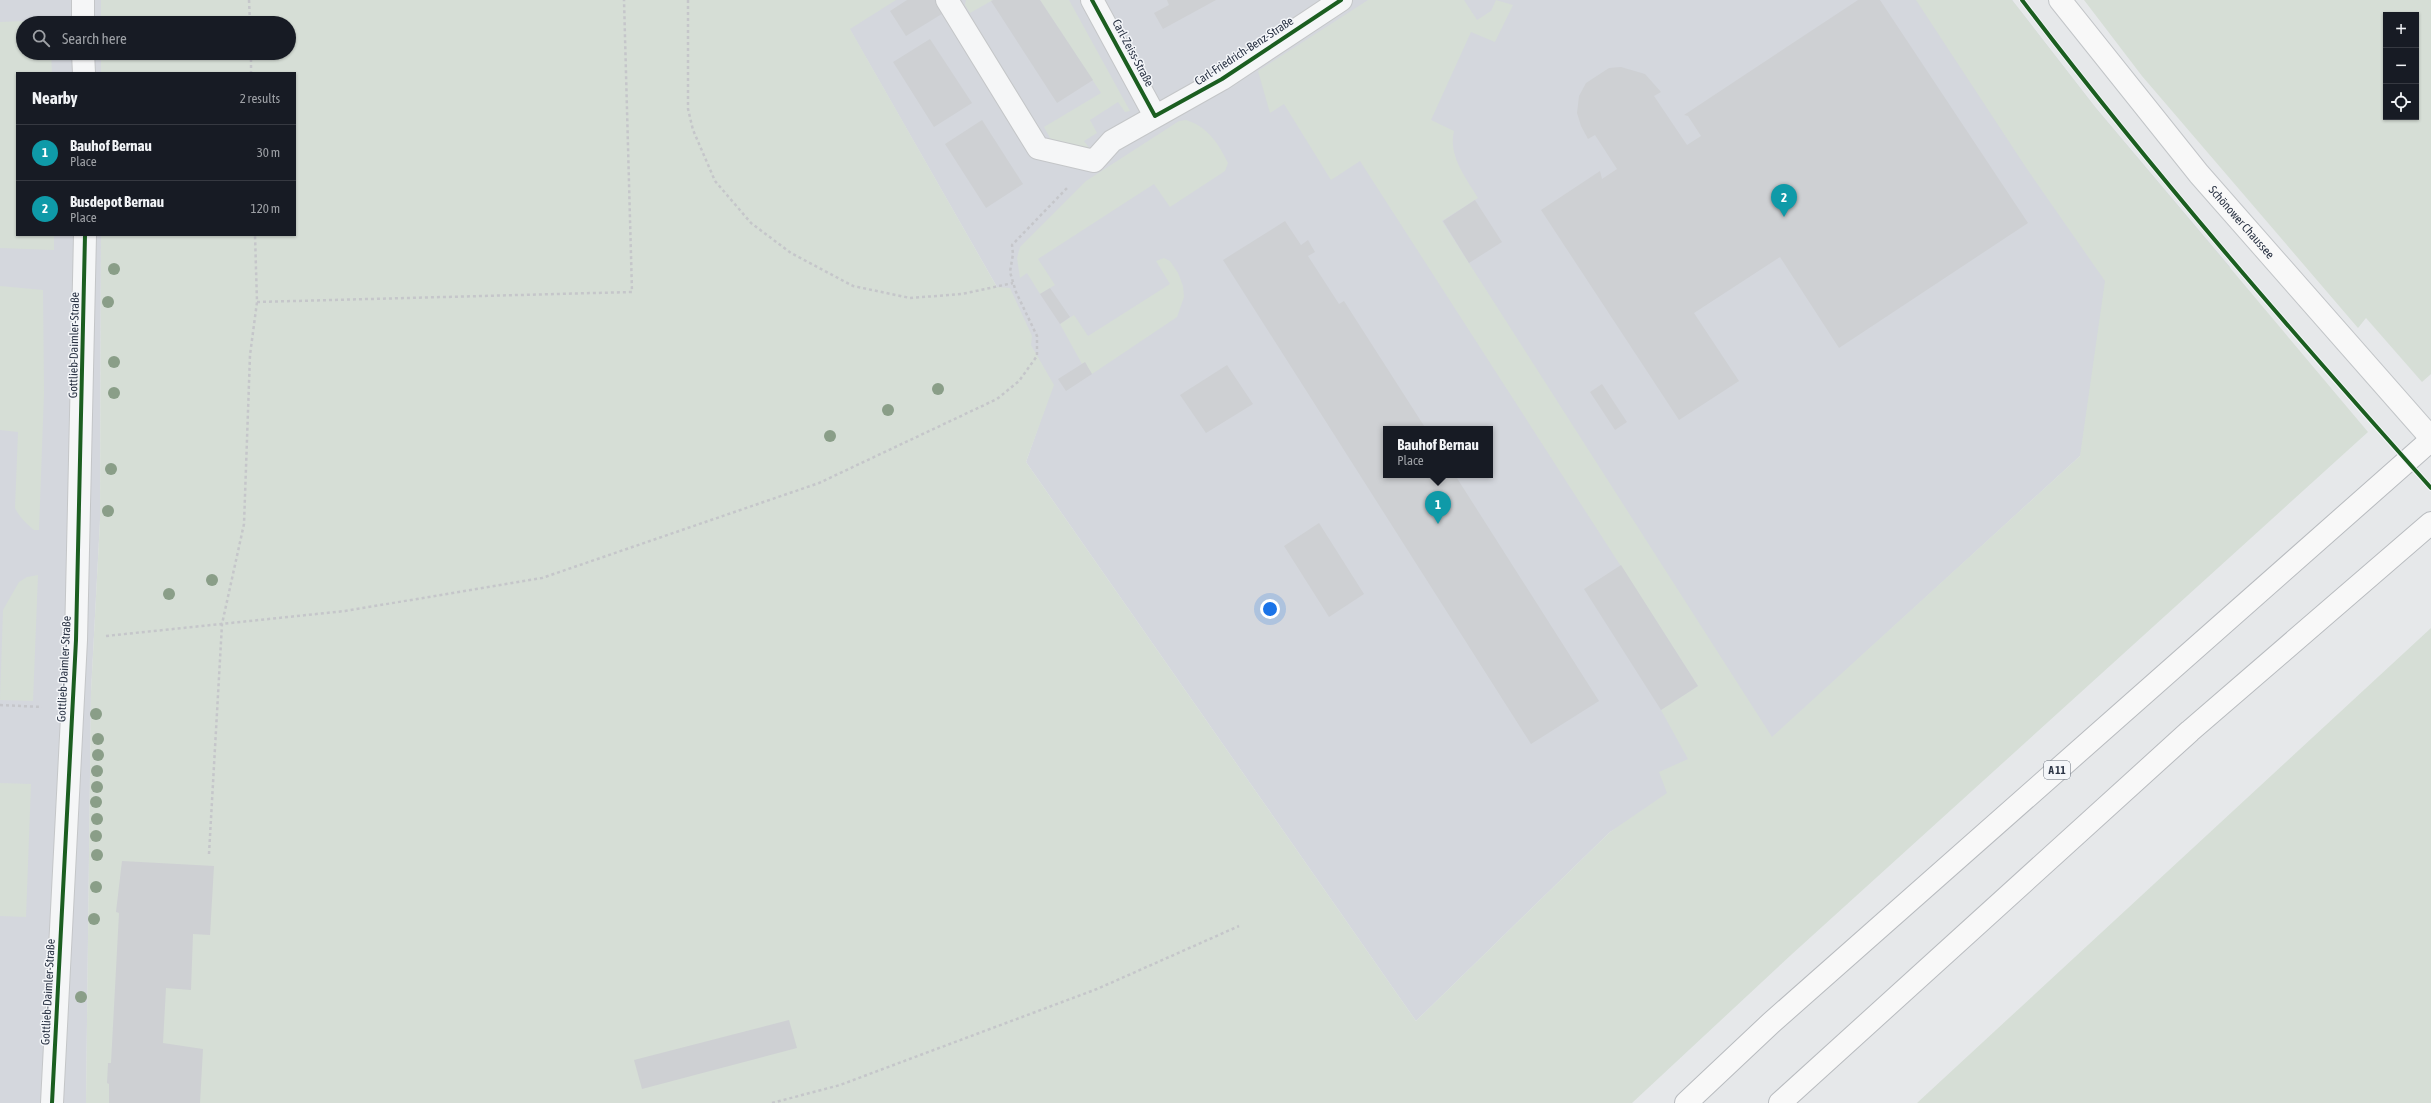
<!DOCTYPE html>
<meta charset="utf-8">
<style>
:root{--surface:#171b24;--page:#20242c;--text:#f1f3f6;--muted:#9ea1a6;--line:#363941;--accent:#db2777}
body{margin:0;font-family:"Asap Condensed",sans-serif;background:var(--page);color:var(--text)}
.controls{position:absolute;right:12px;top:12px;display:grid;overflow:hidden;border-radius:0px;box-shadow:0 1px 3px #0004}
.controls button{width:36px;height:36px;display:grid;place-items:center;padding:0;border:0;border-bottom:1px solid var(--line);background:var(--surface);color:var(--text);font:20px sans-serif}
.you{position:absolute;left:1270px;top:609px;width:14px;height:14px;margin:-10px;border:3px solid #fff;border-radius:50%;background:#1a73e8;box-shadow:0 0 0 6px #1a73e833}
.badge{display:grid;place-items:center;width:26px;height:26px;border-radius:50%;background:var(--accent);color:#fff;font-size:13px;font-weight:700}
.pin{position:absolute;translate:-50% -33px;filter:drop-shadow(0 1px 2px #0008)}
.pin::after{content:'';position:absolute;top:21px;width:14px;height:12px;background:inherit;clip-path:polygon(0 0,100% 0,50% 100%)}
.popup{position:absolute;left:1383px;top:426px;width:110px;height:52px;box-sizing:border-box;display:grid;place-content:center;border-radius:0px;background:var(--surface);filter:drop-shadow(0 1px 3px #0005);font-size:13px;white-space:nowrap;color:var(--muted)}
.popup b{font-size:15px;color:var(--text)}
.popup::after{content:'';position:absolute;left:50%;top:100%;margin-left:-8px;border:8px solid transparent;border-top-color:var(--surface)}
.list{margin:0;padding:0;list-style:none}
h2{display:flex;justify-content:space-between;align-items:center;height:52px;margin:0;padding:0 16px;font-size:17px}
h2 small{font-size:13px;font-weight:400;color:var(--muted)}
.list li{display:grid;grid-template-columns:26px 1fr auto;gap:12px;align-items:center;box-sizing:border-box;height:56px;padding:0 16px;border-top:1px solid var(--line)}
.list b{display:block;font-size:15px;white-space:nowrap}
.list p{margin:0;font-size:13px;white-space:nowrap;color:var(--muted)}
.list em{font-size:13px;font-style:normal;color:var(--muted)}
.icon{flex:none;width:22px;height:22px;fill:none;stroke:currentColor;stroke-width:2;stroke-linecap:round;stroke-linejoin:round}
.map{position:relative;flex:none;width:2431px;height:1103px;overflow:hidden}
.search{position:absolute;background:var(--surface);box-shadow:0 1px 3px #0004;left:16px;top:16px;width:280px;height:44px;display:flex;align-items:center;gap:10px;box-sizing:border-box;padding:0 14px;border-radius:22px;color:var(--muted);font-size:15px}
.panel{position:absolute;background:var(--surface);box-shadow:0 1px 3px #0004;left:16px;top:72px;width:280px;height:164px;border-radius:0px}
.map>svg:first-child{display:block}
</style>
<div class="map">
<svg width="2431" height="1103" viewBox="0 0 2431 1103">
<rect width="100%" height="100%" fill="#e6e8ea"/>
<path fill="#d4d7dd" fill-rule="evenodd" d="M0 0H101V23H23V53H101V73H17V235H101L100 520 91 692 86 1103H0Z
M833 0H2012L2095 107 2230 267 2080 456 1773 737 1610 832 1416 1021 1026 462 1053 385ZM1386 429H1490V475H1386Z"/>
<path fill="#d6ded6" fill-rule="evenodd" d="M101 0H896L850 29 997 287 1010 288 1032 336 1031 345 1054 385 1026 462 1416 1021 1610 832 1667 793 1659 772 1688 759 1661 710 1698 686 1360 161 1331 180 1284 104 1270 113 1258 71 1368 0H1464L1477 20 1491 11 1496 0 1513 5 1495 42 1471 32 1431 120 1454 131C1448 156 1466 178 1478 198L1442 221 1772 737 2080 456 2105 281 2027 169 1916 0H2012L2095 107 2368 432 1791 955 1632 1103H86L91 692 100 520 101 235H295V73H101V53H289V23H101Z
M966 0H993L970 13 965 5Z
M1040 0H1069L1130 111 1125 112 1118 102 1090 120 1097 133 1084 141 1089 148 1081 153 1050 138 1044 127 1101 93Z
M2084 0H2431V374L2422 382 2366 318 2358 328 2142 76ZM2386 15H2416V117H2386Z
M51 20V23H23V53H51L52 73H17V235H54V250L0 248V22Z
M1186 120C1208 127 1218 143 1228 163L1225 171 1170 207 1154 184 1038 259 1055 285 1040 294 1027 273 1020 278 1017 258 1020 247 1086 181 1179 121Z
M1164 258 1170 261 1178 273 1183 286 1184 297 1177 317 1092 374 1085 363 1082 364 1060 324 1074 315 1088 336 1170 284 1156 261Z
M0 286 43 290 44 393 39 530H34C26 523 20 518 15 508L18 432 0 430Z
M38 575 33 701 0 700 3 610 19 582 27 577Z
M2431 628V1103H1917Z
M0 783 31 784 26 917 0 916Z"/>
<path fill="#ced0d3" d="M907 0H937L945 12 906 36 890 11Z
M993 0H1040L1093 80 1057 103 991 1Z
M1167 0H1216L1163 29 1154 13 1169 5Z
M1858 0H1880L2028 223 1839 348 1780 257 1694 313 1739 381 1679 420 1541 210 1600 171 1602 179 1617 169 1595 135 1588 139 1581 126 1577 113 1579 96 1586 83 1609 68 1621 67 1645 74 1661 92 1654 96 1687 145 1701 136 1688 116 1684 115Z
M930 39 972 103 934 127 893 62Z
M982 120 1023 184 986 208 945 144Z
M1475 200 1502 242 1469 263 1443 221Z
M1285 221 1301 245 1308 240 1315 252 1308 256 1339 304 1344 301 1426 429H1386V475H1455L1599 701 1531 744 1223 260Z
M1050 288 1070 317 1060 324 1040 294Z
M1085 362 1092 374 1066 391 1058 379Z
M1227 365 1253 404 1206 433 1180 395Z
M1602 384 1627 422 1615 430 1590 392Z
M1319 523 1364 594 1329 617 1284 546Z
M1621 565 1698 686 1661 710 1584 589Z
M122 861 214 866 210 935 193 934 191 990 166 988 163 1043 203 1049 200 1103H109V1084L107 1083 108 1063H111L119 913 116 912Z
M789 1020 797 1048 642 1089 634 1060Z"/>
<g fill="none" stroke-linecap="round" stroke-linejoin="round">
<g stroke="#c4c6c8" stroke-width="24">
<path id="minor" d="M83 0V23
M947 0 1038 148 1094 161 1112 141 1222 79 1341 0
M1092 0 1155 116
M83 53 84 73
M52 1103 76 640 85 235"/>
</g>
<g stroke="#c2c5c8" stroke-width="24">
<g id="major">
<path id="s1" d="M2060 0 2199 174 2431 438"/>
</g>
</g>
<g stroke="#b8bbbf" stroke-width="24">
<path id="highway" d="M1686 1103 1771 1023 2431 440
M1780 1103 2190 731 2431 523"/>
</g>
<path stroke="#c5c6ca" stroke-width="2.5" stroke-dasharray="3 3" stroke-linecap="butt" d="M249 0 250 23
M688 0V109L693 130 715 181 751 223 791 253 853 286 910 298 962 294 1013 283
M251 53V73
M257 302 632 292 624 0
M106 636 345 611 542 578 819 483 997 399 1019 381 1037 356V336L1016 292 1010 272 1013 254 1012 245 1068 187
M0 705 42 707
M209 854 222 624 244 524 250 355 257 302 255 235
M772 1103 840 1085 1097 989 1239 926"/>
<use href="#minor" stroke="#f5f6f7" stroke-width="22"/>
<use href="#major" stroke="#f8f8f8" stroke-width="22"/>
<use href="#highway" stroke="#f8f8f8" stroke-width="22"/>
<g stroke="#f4f6f9" stroke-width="6">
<path id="cycleway" d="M1092 0 1155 116 1222 79 1341 0
M2022 0C2150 169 2290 330 2431 488
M52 1103 76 640 85 235"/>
</g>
<use href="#cycleway" stroke="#1b5e20" stroke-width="4"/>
</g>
<g fill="#8a9e88">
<circle cx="114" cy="269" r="6"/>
<circle cx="108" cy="302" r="6"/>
<circle cx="114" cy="362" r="6"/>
<circle cx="938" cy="389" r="6"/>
<circle cx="114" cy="393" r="6"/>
<circle cx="888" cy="410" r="6"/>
<circle cx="830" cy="436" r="6"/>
<circle cx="111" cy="469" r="6"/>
<circle cx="108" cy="511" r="6"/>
<circle cx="212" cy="580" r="6"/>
<circle cx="169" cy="594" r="6"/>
<circle cx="96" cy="714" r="6"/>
<circle cx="98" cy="739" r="6"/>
<circle cx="98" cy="755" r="6"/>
<circle cx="97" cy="771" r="6"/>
<circle cx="97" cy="787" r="6"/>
<circle cx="96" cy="802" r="6"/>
<circle cx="97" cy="819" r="6"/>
<circle cx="96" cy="836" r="6"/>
<circle cx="97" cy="855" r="6"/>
<circle cx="96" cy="887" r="6"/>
<circle cx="94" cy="919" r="6"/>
<circle cx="81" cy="997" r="6"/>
</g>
<g text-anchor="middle" stroke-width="3" stroke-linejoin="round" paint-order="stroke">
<rect fill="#f4f6f9" stroke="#676e7b" stroke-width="1" x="2044" y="761" width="26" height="18" rx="3"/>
<g font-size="11" font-weight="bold" fill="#2b3445">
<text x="2057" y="774">A 11</text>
</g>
<g font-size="12" fill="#2b3445" stroke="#f4f6f9">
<text transform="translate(1244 51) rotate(-33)" y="4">Carl-Friedrich-Benz-Straße</text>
<text transform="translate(1133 53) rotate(62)" y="4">Carl-Zeiss-Straße</text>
<text dy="4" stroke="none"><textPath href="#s1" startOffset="287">Schönower Chaussee</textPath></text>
<text transform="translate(74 345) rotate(-89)" y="4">Gottlieb-Daimler-Straße</text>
<text transform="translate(64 669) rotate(-87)" y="4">Gottlieb-Daimler-Straße</text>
<text transform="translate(48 992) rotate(-87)" y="4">Gottlieb-Daimler-Straße</text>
</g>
</g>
</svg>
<div class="controls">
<button>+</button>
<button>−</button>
<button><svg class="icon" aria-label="locate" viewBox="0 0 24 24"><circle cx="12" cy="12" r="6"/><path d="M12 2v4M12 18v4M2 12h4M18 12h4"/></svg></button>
</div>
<div class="you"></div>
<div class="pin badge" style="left:1438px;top:524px;background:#0f9aa8">1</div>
<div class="popup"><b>Bauhof Bernau</b>Place</div>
<div class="pin badge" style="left:1784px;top:217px;background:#0f9aa8">2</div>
<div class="search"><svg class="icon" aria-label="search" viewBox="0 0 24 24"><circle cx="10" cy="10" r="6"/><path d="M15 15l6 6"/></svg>Search here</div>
<section class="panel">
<h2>Nearby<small>2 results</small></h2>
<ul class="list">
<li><span class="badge" style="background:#0f9aa8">1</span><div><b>Bauhof Bernau</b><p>Place</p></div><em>30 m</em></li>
<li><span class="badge" style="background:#0f9aa8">2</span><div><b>Busdepot Bernau</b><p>Place</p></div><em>120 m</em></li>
</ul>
</section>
</div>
